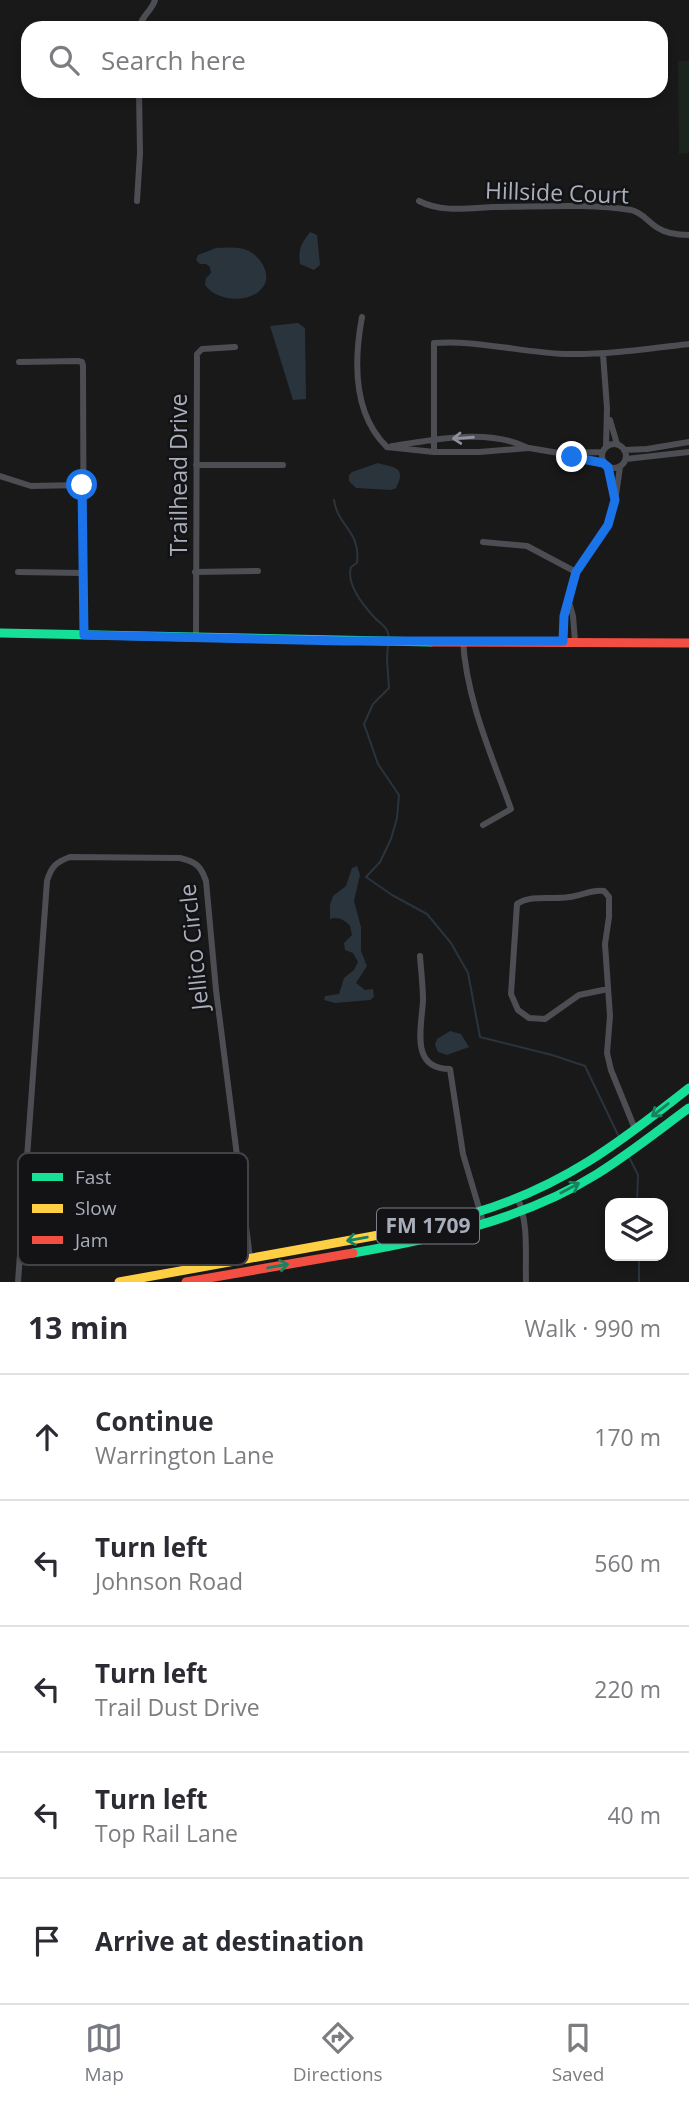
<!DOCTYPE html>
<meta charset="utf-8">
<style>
:root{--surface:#fff;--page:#f7f7f7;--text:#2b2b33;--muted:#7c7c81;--line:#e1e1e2;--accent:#777a83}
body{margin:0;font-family:"Open Sans",sans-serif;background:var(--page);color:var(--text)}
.controls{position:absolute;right:21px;bottom:21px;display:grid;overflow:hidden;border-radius:14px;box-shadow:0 4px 10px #0003}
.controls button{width:63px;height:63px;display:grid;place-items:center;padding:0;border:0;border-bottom:2px solid var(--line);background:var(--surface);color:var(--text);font:35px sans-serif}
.stop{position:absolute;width:21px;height:21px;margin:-16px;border:5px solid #1a73e8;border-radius:50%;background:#fff}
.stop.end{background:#1a73e8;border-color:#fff;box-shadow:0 2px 7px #0008}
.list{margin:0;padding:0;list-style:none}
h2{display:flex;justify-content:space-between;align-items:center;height:91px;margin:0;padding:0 28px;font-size:30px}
h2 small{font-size:23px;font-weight:400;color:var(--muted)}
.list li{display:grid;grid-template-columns:46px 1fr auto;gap:21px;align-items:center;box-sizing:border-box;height:126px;padding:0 28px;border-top:2px solid var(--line)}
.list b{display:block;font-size:26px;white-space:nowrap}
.list p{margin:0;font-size:23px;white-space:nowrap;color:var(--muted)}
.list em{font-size:23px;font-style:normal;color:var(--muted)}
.icon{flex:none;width:38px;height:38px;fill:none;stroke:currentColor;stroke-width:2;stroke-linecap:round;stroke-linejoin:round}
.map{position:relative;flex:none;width:689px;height:1282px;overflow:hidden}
.search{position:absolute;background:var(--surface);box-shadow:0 4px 10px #0003;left:21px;right:21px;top:21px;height:77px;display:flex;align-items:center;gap:18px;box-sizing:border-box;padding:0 24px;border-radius:21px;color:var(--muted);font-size:26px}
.sheet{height:721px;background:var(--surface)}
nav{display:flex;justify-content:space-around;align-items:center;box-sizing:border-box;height:98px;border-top:2px solid var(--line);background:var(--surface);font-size:19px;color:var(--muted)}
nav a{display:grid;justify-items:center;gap:4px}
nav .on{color:var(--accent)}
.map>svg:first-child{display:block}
</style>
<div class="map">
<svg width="689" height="1282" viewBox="0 0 689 1282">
<rect width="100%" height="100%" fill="#19191a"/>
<path fill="#1c241e" d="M678 61H689V153L679 154Z"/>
<path fill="#2a343d" d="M310 232 317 235 320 265 314 270 300 264C298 249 301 244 310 232Z
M216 248C226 248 239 246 249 251 261 257 272 275 263 287 250 305 216 301 205 285L206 278 211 273 210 267 206 264H200L196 260 198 255Z
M298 323 305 328 306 399 293 400 270 326Z
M378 463C394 468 407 466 396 488L391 490 356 488 349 481V475L352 472Z
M357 866 360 875 354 901 361 927V951L367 966 356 983 365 990 373 989 374 997 370 1000 335 1003 324 1000 325 996 339 994 344 978 354 970 358 962 353 953 345 950 344 943 352 935 350 926C345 920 337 916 330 919V905L333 896 346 886 352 868Z
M450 1031 461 1034 469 1047 447 1055 438 1052 435 1045 437 1039Z"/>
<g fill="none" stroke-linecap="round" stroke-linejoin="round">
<path stroke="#2a343d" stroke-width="2" d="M334 500C338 527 361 531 357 563L351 567C346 584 362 604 374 617 381 625 389 627 389 639
M388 644 387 659 389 688 373 704 364 724 378 764 399 795 397 818 391 839 380 862 366 877 392 895 427 914 451 943 468 973 480 1037 552 1055 585 1066 619 1137
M629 1157 638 1175 637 1203
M639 1282V1256"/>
<path stroke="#4d4e53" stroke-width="6" d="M140 28C140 17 152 11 155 0
M137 201 140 153 139 91
M419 201C442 213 470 208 494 207 536 207 589 203 631 210 642 212 648 222 658 228 667 234 678 235 689 235
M362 317C354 360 353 414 387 447
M603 354 607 408 606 447
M19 362 78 361 82 362 83 366 84 635
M610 420 617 444
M602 456a12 12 0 1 1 24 0a12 12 0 1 1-24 0Z
M392 446C434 440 486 428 526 447
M387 447 434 452H479L529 448 559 453 602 452
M624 450 647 449 689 442
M434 452V343C478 340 520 352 564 354 606 355 647 349 689 344
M564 454 603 463
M626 459 689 452
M196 465H283
M608 467 615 500
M0 476 31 486 82 485
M483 542 527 546 576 572
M18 572 83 573
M195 572 258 571
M569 602 573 616 575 641
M196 637 197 354 202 349 235 347
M463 640C466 698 491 754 511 809L483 825
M563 641 564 616 576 572 608 525 616 495 620 467
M420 956C421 971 423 985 423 1000 422 1026 409 1069 450 1069L463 1154 484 1225
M608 989 579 995 545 1019 529 1018 518 1010 511 994 517 904C531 894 553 900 569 897 581 896 592 889 604 891L609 897V917L605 944 610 1016 607 1053 611 1070 635 1129
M518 1199C529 1225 525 1255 526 1282
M18 1282 47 881C51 867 56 862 70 857L180 858C196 862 201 866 206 881L216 990 250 1258"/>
<path stroke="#16e098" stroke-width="9" d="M0 633 431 642
M474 1213C562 1187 618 1144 689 1088
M353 1253C438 1238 523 1220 597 1174 629 1154 659 1130 689 1108"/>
<path stroke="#ffcf43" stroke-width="9" d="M119 1282 401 1231 474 1213"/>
<path stroke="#f24e42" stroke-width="9" d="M431 642 689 643
M186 1282 353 1253"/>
</g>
<defs><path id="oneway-shaft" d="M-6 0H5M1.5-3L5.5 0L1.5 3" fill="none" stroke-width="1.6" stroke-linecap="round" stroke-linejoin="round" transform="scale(1.75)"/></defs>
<use stroke="#8d919c" href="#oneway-shaft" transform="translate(463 438) rotate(176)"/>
<g stroke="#15845e">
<use href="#oneway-shaft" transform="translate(660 1110) rotate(142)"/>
<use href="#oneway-shaft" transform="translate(570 1188) rotate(-28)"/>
<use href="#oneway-shaft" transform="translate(357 1239) rotate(170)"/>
<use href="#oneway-shaft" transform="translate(278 1266) rotate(-10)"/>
</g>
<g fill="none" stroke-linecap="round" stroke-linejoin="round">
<path stroke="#1a73e8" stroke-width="9" d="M82 485 84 635 344 641H563L564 616 576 572 608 525 615 500 608 467 603 463 572 457"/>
</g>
<g text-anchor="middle" stroke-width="5" stroke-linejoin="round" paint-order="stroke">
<rect fill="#131316" stroke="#7c808a" stroke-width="2" x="377" y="1208.5" width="102" height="35" rx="5"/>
<g font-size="21" font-weight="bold" fill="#a9aebb">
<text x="428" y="1233">FM 1709</text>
</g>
<g font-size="23" fill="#a9aebb" stroke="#131316">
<text transform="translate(557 193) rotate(2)" y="8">Hillside Court</text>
<text transform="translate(179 475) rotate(-90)" y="8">Trailhead Drive</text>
<text transform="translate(194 947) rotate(-96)" y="8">Jellico Circle</text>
</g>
</g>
<rect x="18" y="1153" width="230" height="112" rx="10" fill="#131316" stroke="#404248" stroke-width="2"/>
<rect x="32" y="1173" width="31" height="8" fill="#16e098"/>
<rect x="32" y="1204" width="31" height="9" fill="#ffcf43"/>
<rect x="32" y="1236" width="31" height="8" fill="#f24e42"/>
<g font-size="19" fill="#a9aebb">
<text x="75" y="1184">Fast</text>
<text x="75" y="1215">Slow</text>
<text x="75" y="1247">Jam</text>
</g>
</svg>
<div class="controls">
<button><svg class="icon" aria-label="layers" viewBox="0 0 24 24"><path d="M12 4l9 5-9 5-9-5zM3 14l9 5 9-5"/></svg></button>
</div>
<div class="stop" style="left:82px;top:485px"></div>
<div class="stop end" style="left:572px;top:457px"></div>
<div class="search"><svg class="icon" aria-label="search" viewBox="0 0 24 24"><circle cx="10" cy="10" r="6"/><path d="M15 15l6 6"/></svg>Search here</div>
</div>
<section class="sheet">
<h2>13 min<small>Walk · 990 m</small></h2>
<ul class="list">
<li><svg class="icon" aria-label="ahead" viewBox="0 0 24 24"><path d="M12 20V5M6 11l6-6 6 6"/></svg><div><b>Continue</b><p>Warrington Lane</p></div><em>170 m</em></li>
<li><svg class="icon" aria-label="left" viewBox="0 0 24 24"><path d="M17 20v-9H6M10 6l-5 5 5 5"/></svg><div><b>Turn left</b><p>Johnson Road</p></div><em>560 m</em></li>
<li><svg class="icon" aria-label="left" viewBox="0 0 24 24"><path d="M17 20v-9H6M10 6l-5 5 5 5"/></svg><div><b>Turn left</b><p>Trail Dust Drive</p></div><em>220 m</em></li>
<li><svg class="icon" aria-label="left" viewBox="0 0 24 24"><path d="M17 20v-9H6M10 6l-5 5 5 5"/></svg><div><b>Turn left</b><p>Top Rail Lane</p></div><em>40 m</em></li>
<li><svg class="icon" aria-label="arrive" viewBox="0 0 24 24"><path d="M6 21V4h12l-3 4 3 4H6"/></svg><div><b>Arrive at destination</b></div></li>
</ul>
</section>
<nav>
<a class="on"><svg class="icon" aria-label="map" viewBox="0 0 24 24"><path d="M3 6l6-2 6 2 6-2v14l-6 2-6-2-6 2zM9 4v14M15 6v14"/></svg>Map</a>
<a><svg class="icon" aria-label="directions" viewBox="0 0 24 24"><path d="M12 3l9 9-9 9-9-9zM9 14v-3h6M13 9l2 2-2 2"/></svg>Directions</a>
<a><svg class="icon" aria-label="saved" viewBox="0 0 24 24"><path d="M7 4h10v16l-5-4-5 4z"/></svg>Saved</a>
</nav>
